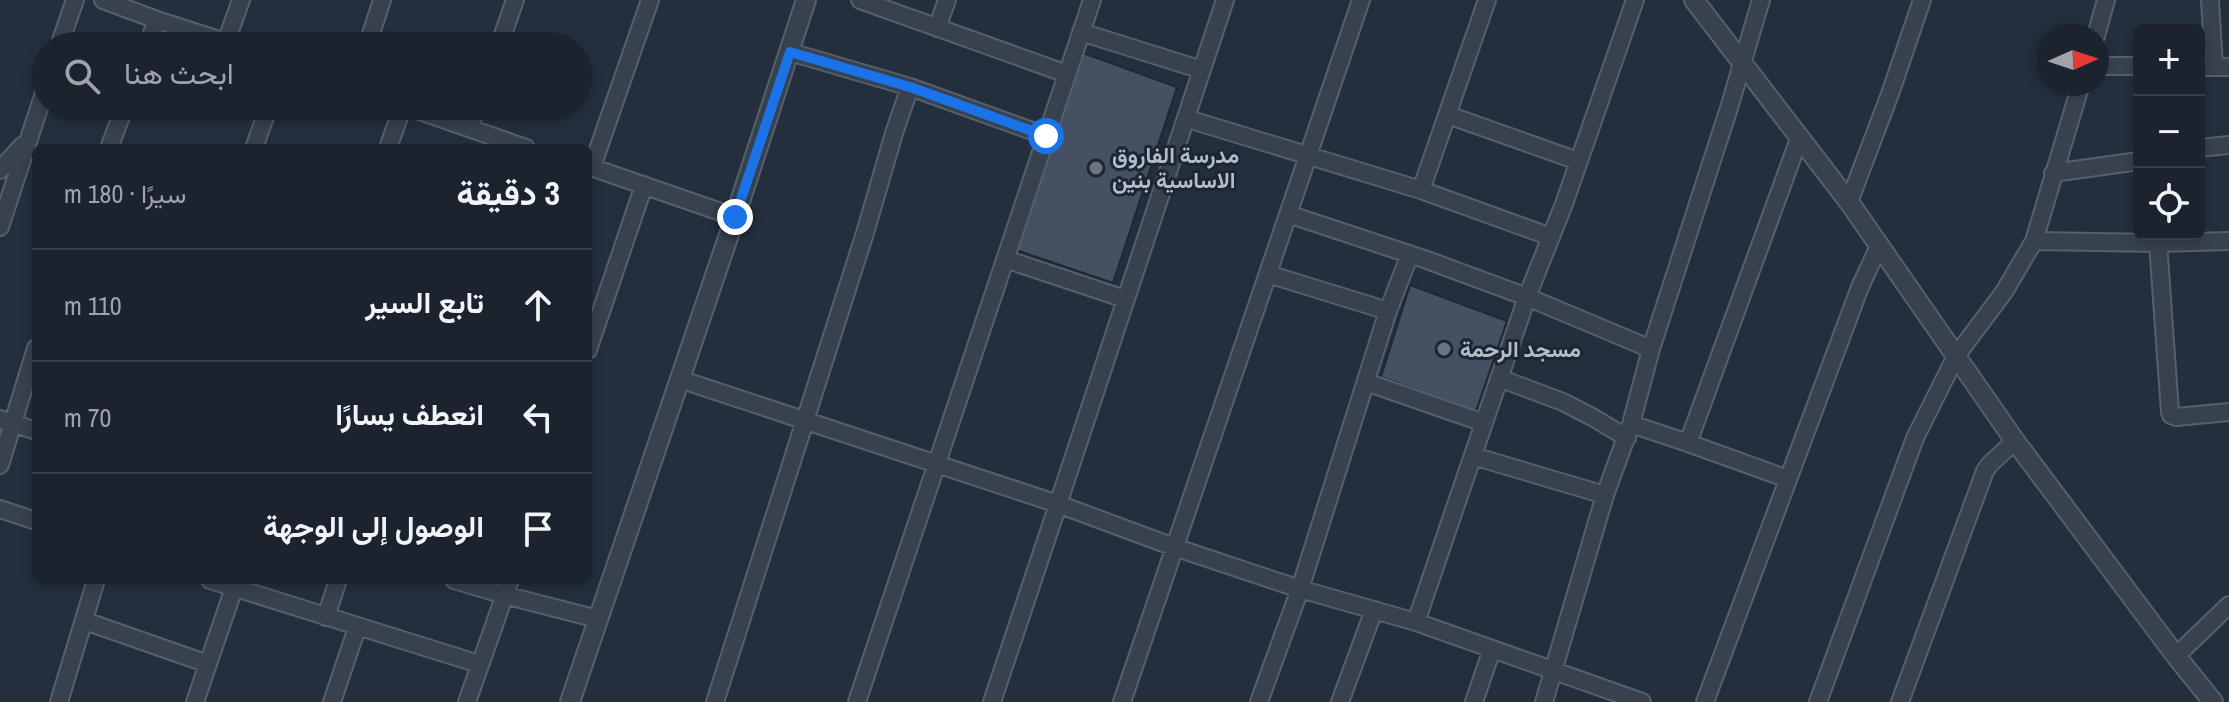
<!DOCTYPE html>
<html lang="ar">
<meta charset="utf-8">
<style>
:root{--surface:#1b232e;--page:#242b36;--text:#f1f3f6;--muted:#a0a4aa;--line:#39404a}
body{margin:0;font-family:"Archivo Narrow",Vazirmatn,sans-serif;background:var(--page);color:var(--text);direction:rtl}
.controls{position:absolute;right:24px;top:24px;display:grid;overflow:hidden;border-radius:12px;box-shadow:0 4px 12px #0003}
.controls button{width:72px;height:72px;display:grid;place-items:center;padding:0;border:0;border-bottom:2px solid var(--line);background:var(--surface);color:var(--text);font:40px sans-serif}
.compass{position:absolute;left:2037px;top:24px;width:72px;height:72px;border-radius:50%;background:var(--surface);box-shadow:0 4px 12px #0003;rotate:87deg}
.stop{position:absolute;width:24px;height:24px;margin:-18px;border:6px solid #1a73e8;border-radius:50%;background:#fff}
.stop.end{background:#1a73e8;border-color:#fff;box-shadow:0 2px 8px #0008}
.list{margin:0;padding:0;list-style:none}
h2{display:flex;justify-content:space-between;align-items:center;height:104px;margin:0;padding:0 32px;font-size:34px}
h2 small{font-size:26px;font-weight:400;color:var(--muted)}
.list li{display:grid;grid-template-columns:52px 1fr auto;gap:24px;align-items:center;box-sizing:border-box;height:112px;padding:0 32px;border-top:2px solid var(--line)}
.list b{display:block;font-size:30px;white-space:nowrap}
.list em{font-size:26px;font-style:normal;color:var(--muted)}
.icon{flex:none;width:44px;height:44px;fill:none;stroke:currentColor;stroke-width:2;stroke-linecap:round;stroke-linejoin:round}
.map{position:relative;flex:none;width:2229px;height:702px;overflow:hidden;direction:ltr}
.search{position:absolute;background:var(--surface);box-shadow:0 4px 12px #0003;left:32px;top:32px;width:560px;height:88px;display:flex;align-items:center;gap:20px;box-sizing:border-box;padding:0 28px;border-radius:44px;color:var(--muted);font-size:30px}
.panel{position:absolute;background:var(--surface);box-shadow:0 4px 12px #0003;left:32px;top:144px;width:560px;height:440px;border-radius:12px;direction:rtl}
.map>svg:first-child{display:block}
</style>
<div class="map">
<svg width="2229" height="702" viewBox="0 0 2229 702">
<rect width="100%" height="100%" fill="#242f3e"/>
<path fill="#455162" stroke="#1f2835" stroke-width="2" d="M1080 52 1177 87 1113 283 1016 250Z
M1410 285 1507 321 1476 411 1381 377Z"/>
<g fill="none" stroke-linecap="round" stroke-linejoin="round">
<g stroke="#565f6c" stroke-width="20">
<path id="minor" d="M103 0 157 20 238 46
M860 0 1067 74
M2210 0 2214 67
M937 28 947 0
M1081 32 1202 70
M2096 36 2106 0
M226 42 241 0
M59 46 75 0
M147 46 157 20
M367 46 382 0
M499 46 515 0
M790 52 910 87 1046 136
M2097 66H2139
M2199 67H2229
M405 106 526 148
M1448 115 1578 161
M1188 119 1421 190 1551 237
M470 128 477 106
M109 148 125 106
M254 148 269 106
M388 148 403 106
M2199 148 2229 145
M588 166 735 217
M592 167 650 0
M0 170 23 145
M2053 173 2139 161
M1421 190 1487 0
M1849 202 1890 94 1922 0
M1288 214 1427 260 1527 297 1651 349 1631 424
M0 227 46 87
M2034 241 2158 243 2229 241
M2158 243 2170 412 2171 415 2176 417 2229 412
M1005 259 1125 299
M1268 274 1388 311
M1651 349 1729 108 1761 0
M588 350 644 185
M1499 378 1563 402 1594 418 1627 438
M679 379 1058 504 1174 547 1300 589 1416 622 1642 702
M1366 382 1484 423
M0 419 36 431
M1688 443 1788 479
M1473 456 1605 495
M0 465 36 348
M0 509 36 521
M210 580 479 664
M454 580 504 595 598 619
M326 617 338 580
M85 621 208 664
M1416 622 1527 297 1564 204 1635 0
M2176 656 2229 605
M59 702 96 580
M195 702 234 588
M332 702 357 628
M467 702 510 580
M715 702 865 233 895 130 910 87
M857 702 1092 0
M992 702C1070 468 1149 234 1225 0
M1122 702 1361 0
M1259 702 1300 589 1388 311 1410 254
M1340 702 1374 610
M1474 702 1492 649
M1544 702 1605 495 1631 424 1688 443 1799 139
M1705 702 1860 287 1879 246
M1818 702 1915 438 1956 356 2004 292 2034 241 2081 84
M1900 702 1985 471 1990 464 2015 441"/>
</g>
<g stroke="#565f6c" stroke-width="22">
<path id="tertiary" d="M1694 0 1849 202 2015 441 2176 656 2213 702
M570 702 735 217 806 0"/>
</g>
<use href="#minor" stroke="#38414e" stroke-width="16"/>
<use href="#tertiary" stroke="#38414e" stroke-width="18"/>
</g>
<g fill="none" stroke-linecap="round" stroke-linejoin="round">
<path stroke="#1a73e8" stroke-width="10" d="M735 217 790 52 910 87 1046 136"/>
</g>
<g fill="#6b7280" stroke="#1d2633" stroke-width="3">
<circle cx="1096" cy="168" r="8"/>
<circle cx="1444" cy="349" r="8"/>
</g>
<g text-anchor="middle" stroke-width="6" stroke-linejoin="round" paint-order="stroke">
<g font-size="22" font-weight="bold" fill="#b4bcc9" stroke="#1d2633" text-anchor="start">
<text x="1112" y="163">مدرسة الفاروق<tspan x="1112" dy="25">الاساسية بنين</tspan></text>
<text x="1460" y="357">مسجد الرحمة</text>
</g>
</g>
</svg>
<div class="controls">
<button>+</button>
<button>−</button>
<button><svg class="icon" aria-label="locate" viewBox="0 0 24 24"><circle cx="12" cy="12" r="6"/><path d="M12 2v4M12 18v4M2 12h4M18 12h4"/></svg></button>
</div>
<svg class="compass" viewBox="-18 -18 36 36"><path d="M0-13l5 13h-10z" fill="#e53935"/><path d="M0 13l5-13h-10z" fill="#a0a4aa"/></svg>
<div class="stop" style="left:1046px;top:136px"></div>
<div class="stop end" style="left:735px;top:217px"></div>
<div class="search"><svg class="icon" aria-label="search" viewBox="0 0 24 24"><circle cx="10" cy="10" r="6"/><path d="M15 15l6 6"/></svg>ابحث هنا</div>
<section class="panel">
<h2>3 دقيقة<small>سيرًا · 180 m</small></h2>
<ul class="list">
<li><svg class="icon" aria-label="ahead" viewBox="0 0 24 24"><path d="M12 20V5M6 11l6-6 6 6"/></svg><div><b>تابع السير</b></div><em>110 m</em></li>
<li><svg class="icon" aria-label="left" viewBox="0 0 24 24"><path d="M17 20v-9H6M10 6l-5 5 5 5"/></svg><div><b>انعطف يسارًا</b></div><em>70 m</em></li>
<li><svg class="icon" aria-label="arrive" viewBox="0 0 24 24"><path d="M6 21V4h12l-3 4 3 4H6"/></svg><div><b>الوصول إلى الوجهة</b></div></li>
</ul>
</section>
</div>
